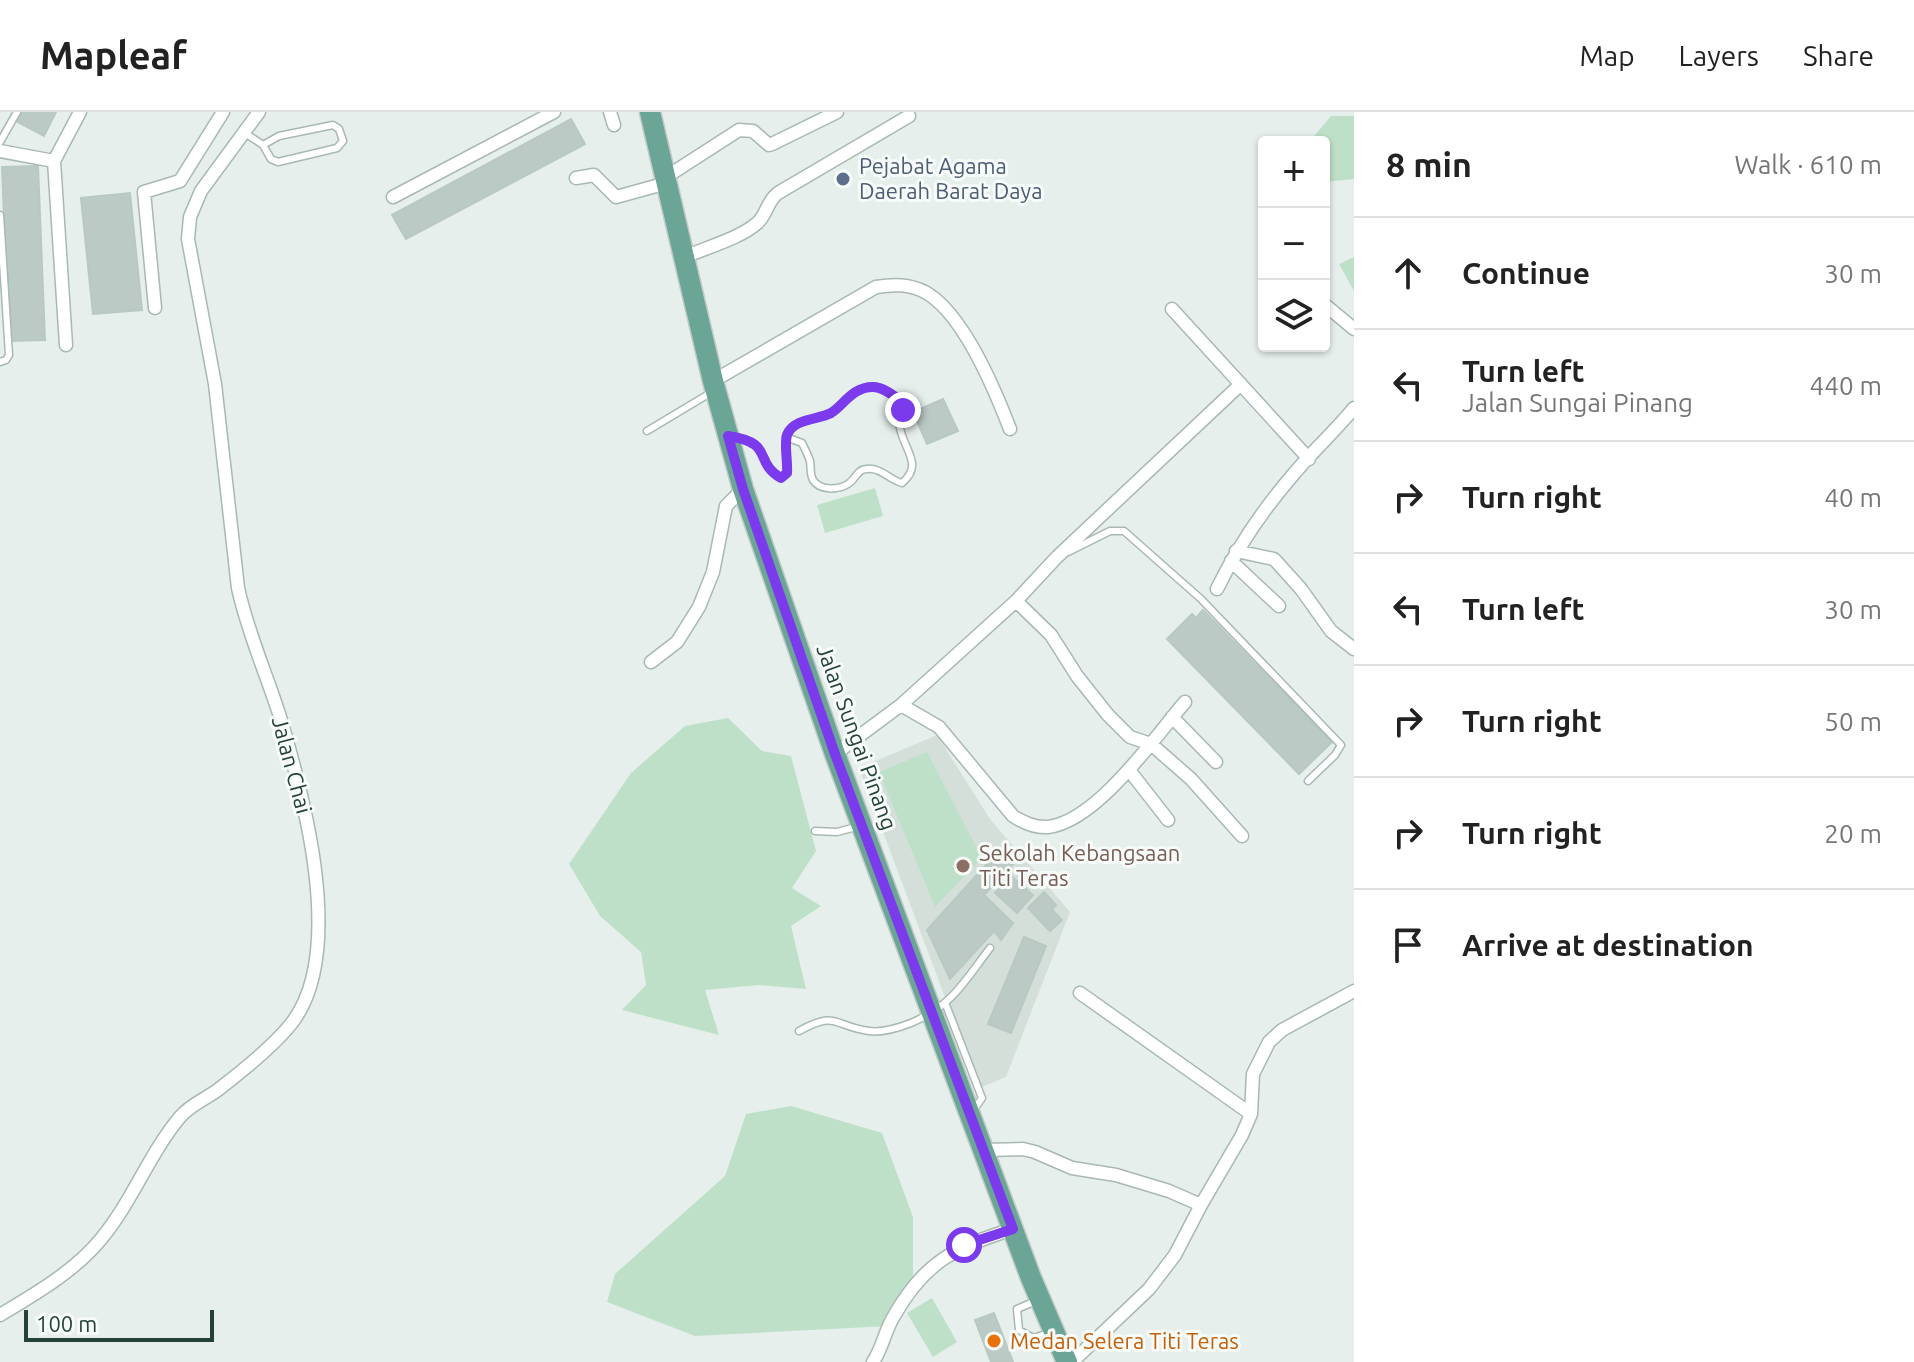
<!DOCTYPE html>
<meta charset="utf-8">
<style>
:root{--surface:#fff;--page:#f6f6f6;--text:#222;--muted:#767676;--line:#e0e0e0}
body{margin:0;font-family:Ubuntu,sans-serif;background:var(--page);color:var(--text)}
.controls{position:absolute;right:24px;top:24px;display:grid;overflow:hidden;border-radius:8px;box-shadow:0 2px 6px #0004}
.controls button{width:72px;height:72px;display:grid;place-items:center;padding:0;border:0;border-bottom:2px solid var(--line);background:var(--surface);color:var(--text);font:40px sans-serif}
.scale{position:absolute;left:24px;bottom:20px;width:190px;box-sizing:border-box;padding-left:8px;border:4px solid #24423a;border-top:0;font-size:22px;line-height:28px;white-space:nowrap;color:#24423a;-webkit-text-stroke:6px #f7fbf9;paint-order:stroke}
.stop{position:absolute;width:24px;height:24px;margin:-18px;border:6px solid #7c3aed;border-radius:50%;background:#fff}
.stop.end{background:#7c3aed;border-color:#fff;box-shadow:0 2px 8px #0008}
.list{margin:0;padding:0;list-style:none}
h2{display:flex;justify-content:space-between;align-items:center;height:104px;margin:0;padding:0 32px;font-size:34px}
h2 small{font-size:26px;font-weight:400;color:var(--muted)}
.list li{display:grid;grid-template-columns:52px 1fr auto;gap:24px;align-items:center;box-sizing:border-box;height:112px;padding:0 32px;border-top:2px solid var(--line)}
.list b{display:block;font-size:30px;white-space:nowrap}
.list p{margin:0;font-size:26px;white-space:nowrap;color:var(--muted)}
.list em{font-size:26px;font-style:normal;color:var(--muted)}
.icon{flex:none;width:44px;height:44px;fill:none;stroke:currentColor;stroke-width:2;stroke-linecap:round;stroke-linejoin:round}
.map{position:relative;flex:none;width:1354px;height:1250px;overflow:hidden}
header{display:flex;align-items:center;gap:48px;box-sizing:border-box;height:112px;padding:0 40px;background:var(--surface);border-bottom:2px solid var(--line)}
header strong{font-size:38px}
nav{display:flex;gap:44px;margin-inline-start:auto;font-size:28px}
main{display:flex}
aside{flex:1;background:var(--surface)}
.map>svg:first-child{display:block}
</style>
<header>
<strong>Mapleaf</strong>
<nav><a>Map</a><a>Layers</a><a>Share</a></nav>
</header>
<main>
<div class="map">
<svg width="1354" height="1250" viewBox="0 0 1354 1250">
<rect width="100%" height="100%" fill="#e6efeb"/>
<path fill="#d4dfda" d="M937 623 990 707 1070 800 1006 965 979 976 859 656Z"/>
<path fill="#bfe0c8" d="M1331 4H1354V67L1324 70V30H1309Z
M1354 145V179L1339 152Z
M875 376 883 404 825 421 817 393Z
M728 606 762 639 791 644 816 739 792 776 821 794 791 814 806 877 759 873 705 878 719 923 622 898 646 873 641 840 600 804 569 752 631 661 685 614Z
M927 640 982 746 935 795 879 660Z
M791 994 882 1021 913 1105V1175L889 1214 695 1224 607 1190 615 1162 725 1064 746 1002Z
M932 1186 957 1230 933 1245 907 1201Z"/>
<path fill="#bbcac4" stroke="#b8c9c2" stroke-width="2" d="M21 0H56L44 24 16 9Z
M571 7 585 32 406 127 392 103Z
M38 54 45 228 9 229 2 55Z
M130 81 142 198 93 202 81 86Z
M943 287 958 319 927 332 913 300Z
M1203 498 1332 630 1299 662 1167 527 1192 502 1196 506Z
M1004 733 1017 748 984 783 1013 811 1001 828 994 819 950 867 927 818Z
M1011 764 1033 783 1017 801 995 781Z
M1044 780 1056 793 1052 798 1062 808 1050 819 1028 796Z
M1024 825 1046 834 1011 921 988 912Z
M994 1201 1013 1250H991L975 1208Z"/>
<g fill="none" stroke-linecap="round" stroke-linejoin="round">
<g stroke="#a8b8b2" stroke-width="9">
<path id="lane" d="M245 21 263 33 271 47 278 50 337 36 343 29 339 17 333 13 279 24 263 33
M0 30 17 0
M0 103 9 243 6 248 0 250
M647 319 712 280
M732 325C772 330 755 350 781 366L787 361C788 350 784 333 787 323 794 306 818 308 831 301 844 293 853 275 873 275 884 275 893 283 901 289 903 299 898 307 900 316 904 338 924 353 902 371 890 368 880 355 867 357 857 357 856 367 848 372 838 378 820 379 813 368 810 363 811 355 810 349 808 343 805 337 802 331L786 325
M1068 440 1110 419H1124L1201 487 1341 633 1335 643 1308 669
M815 719 837 720 860 714
M946 893 982 986 973 999
M799 919C838 898 832 914 869 919 882 921 898 916 911 911 952 894 964 870 990 836
M1038 1188 1017 1197 1019 1218 1033 1226 1049 1221"/>
</g>
<g stroke="#a8b8b2" stroke-width="15">
<path id="street" d="M610 0 614 13
M0 39 54 49
M666 65 739 18 753 19 769 33 772 32 837 0
M576 66 594 63 616 85 667 71
M393 85 554 0
M685 145C705 136 740 126 756 112 767 104 766 90 778 81L909 4
M1324 192 1354 217
M155 196 144 80 180 69 223 0
M1172 197 1309 347
M66 233 54 49 80 0
M713 269 876 175C894 172 909 172 925 180 963 201 995 278 1010 317
M1236 439 1274 447 1301 477 1331 519 1354 537
M1231 449 1279 494
M1217 477C1237 436 1262 399 1292 364 1311 341 1334 320 1354 296
M1016 489 1051 523 1077 564 1108 603 1130 625 1151 632 1191 667 1242 724
M651 550 677 530 699 495 713 460 726 394 743 377
M901 593 939 615 1013 704C1024 711 1035 716 1048 715 1097 709 1154 626 1185 590
M1172 605 1216 650
M835 642 901 593 1016 489 1057 445 1241 272
M1129 658 1168 708
M1080 881 1251 1002
M984 1038 1023 1037 1035 1040 1072 1056 1116 1063 1169 1079 1201 1093
M0 1203C35 1182 75 1159 101 1127 132 1090 149 1042 180 1005 191 992 206 987 219 977 241 960 279 929 294 908 345 836 304 686 281 608 267 563 248 522 238 476L215 272 188 127 190 105 201 79 259 0
M873 1250C883 1235 885 1218 894 1204 925 1149 956 1135 1013 1117
M1072 1250 1149 1177 1175 1143 1201 1093 1242 1023 1251 1002 1253 962 1269 930 1282 918 1354 879"/>
</g>
<g stroke="#c2cac8" stroke-width="23">
<path id="primary" d="M650 0 713 269 743 377 835 642 1031 1166 1067 1250"/>
</g>
<use href="#lane" stroke="#fff" stroke-width="6"/>
<use href="#street" stroke="#fff" stroke-width="12"/>
<use href="#primary" stroke="#6aa596" stroke-width="20"/>
</g>
<g fill="none" stroke-linecap="round" stroke-linejoin="round">
<path stroke="#7c3aed" stroke-width="10" d="M903 298 901 289C893 283 883 275 873 275 852 275 844 293 831 301 818 308 794 306 787 323 784 333 788 350 787 361L781 366C752 349 776 331 728 324L743 377 835 642 1013 1117 964 1133"/>
</g>
<circle fill="#5c6f8a" stroke="#f7fbf9" stroke-width="3" cx="843" cy="67" r="8"/>
<circle fill="#8d6e63" stroke="#f7fbf9" stroke-width="3" cx="963" cy="754" r="8"/>
<circle fill="#e8710a" stroke="#f7fbf9" stroke-width="3" cx="994" cy="1229" r="8"/>
<g text-anchor="middle" stroke-width="6" stroke-linejoin="round" paint-order="stroke">
<g font-size="22" fill="#4e5e75" stroke="#f7fbf9" text-anchor="start">
<text x="859" y="62">Pejabat Agama<tspan x="859" dy="25">Daerah Barat Daya</tspan></text>
</g>
<g font-size="22" fill="#24423a" stroke="#f7fbf9">
<text transform="translate(857 625) rotate(70)" y="8">Jalan Sungai Pinang</text>
<text transform="translate(292 653) rotate(75)" y="8">Jalan Chai</text>
</g>
<g font-size="22" fill="#785e54" stroke="#f7fbf9" text-anchor="start">
<text x="979" y="749">Sekolah Kebangsaan<tspan x="979" dy="25">Titi Teras</tspan></text>
</g>
<g font-size="22" fill="#c56008" stroke="#f7fbf9" text-anchor="start">
<text x="1010" y="1237">Medan Selera Titi Teras</text>
</g>
</g>
</svg>
<div class="controls">
<button>+</button>
<button>−</button>
<button><svg class="icon" aria-label="layers" viewBox="0 0 24 24"><path d="M12 4l9 5-9 5-9-5zM3 14l9 5 9-5"/></svg></button>
</div>
<div class="scale">100 m</div>
<div class="stop" style="left:964px;top:1133px"></div>
<div class="stop end" style="left:903px;top:298px"></div>
</div>
<aside>
<h2>8 min<small>Walk · 610 m</small></h2>
<ul class="list">
<li><svg class="icon" aria-label="ahead" viewBox="0 0 24 24"><path d="M12 20V5M6 11l6-6 6 6"/></svg><div><b>Continue</b></div><em>30 m</em></li>
<li><svg class="icon" aria-label="left" viewBox="0 0 24 24"><path d="M17 20v-9H6M10 6l-5 5 5 5"/></svg><div><b>Turn left</b><p>Jalan Sungai Pinang</p></div><em>440 m</em></li>
<li><svg class="icon" aria-label="right" viewBox="0 0 24 24"><path d="M7 20v-9h11M14 6l5 5-5 5"/></svg><div><b>Turn right</b></div><em>40 m</em></li>
<li><svg class="icon" aria-label="left" viewBox="0 0 24 24"><path d="M17 20v-9H6M10 6l-5 5 5 5"/></svg><div><b>Turn left</b></div><em>30 m</em></li>
<li><svg class="icon" aria-label="right" viewBox="0 0 24 24"><path d="M7 20v-9h11M14 6l5 5-5 5"/></svg><div><b>Turn right</b></div><em>50 m</em></li>
<li><svg class="icon" aria-label="right" viewBox="0 0 24 24"><path d="M7 20v-9h11M14 6l5 5-5 5"/></svg><div><b>Turn right</b></div><em>20 m</em></li>
<li><svg class="icon" aria-label="arrive" viewBox="0 0 24 24"><path d="M6 21V4h12l-3 4 3 4H6"/></svg><div><b>Arrive at destination</b></div></li>
</ul>
</aside>
</main>
